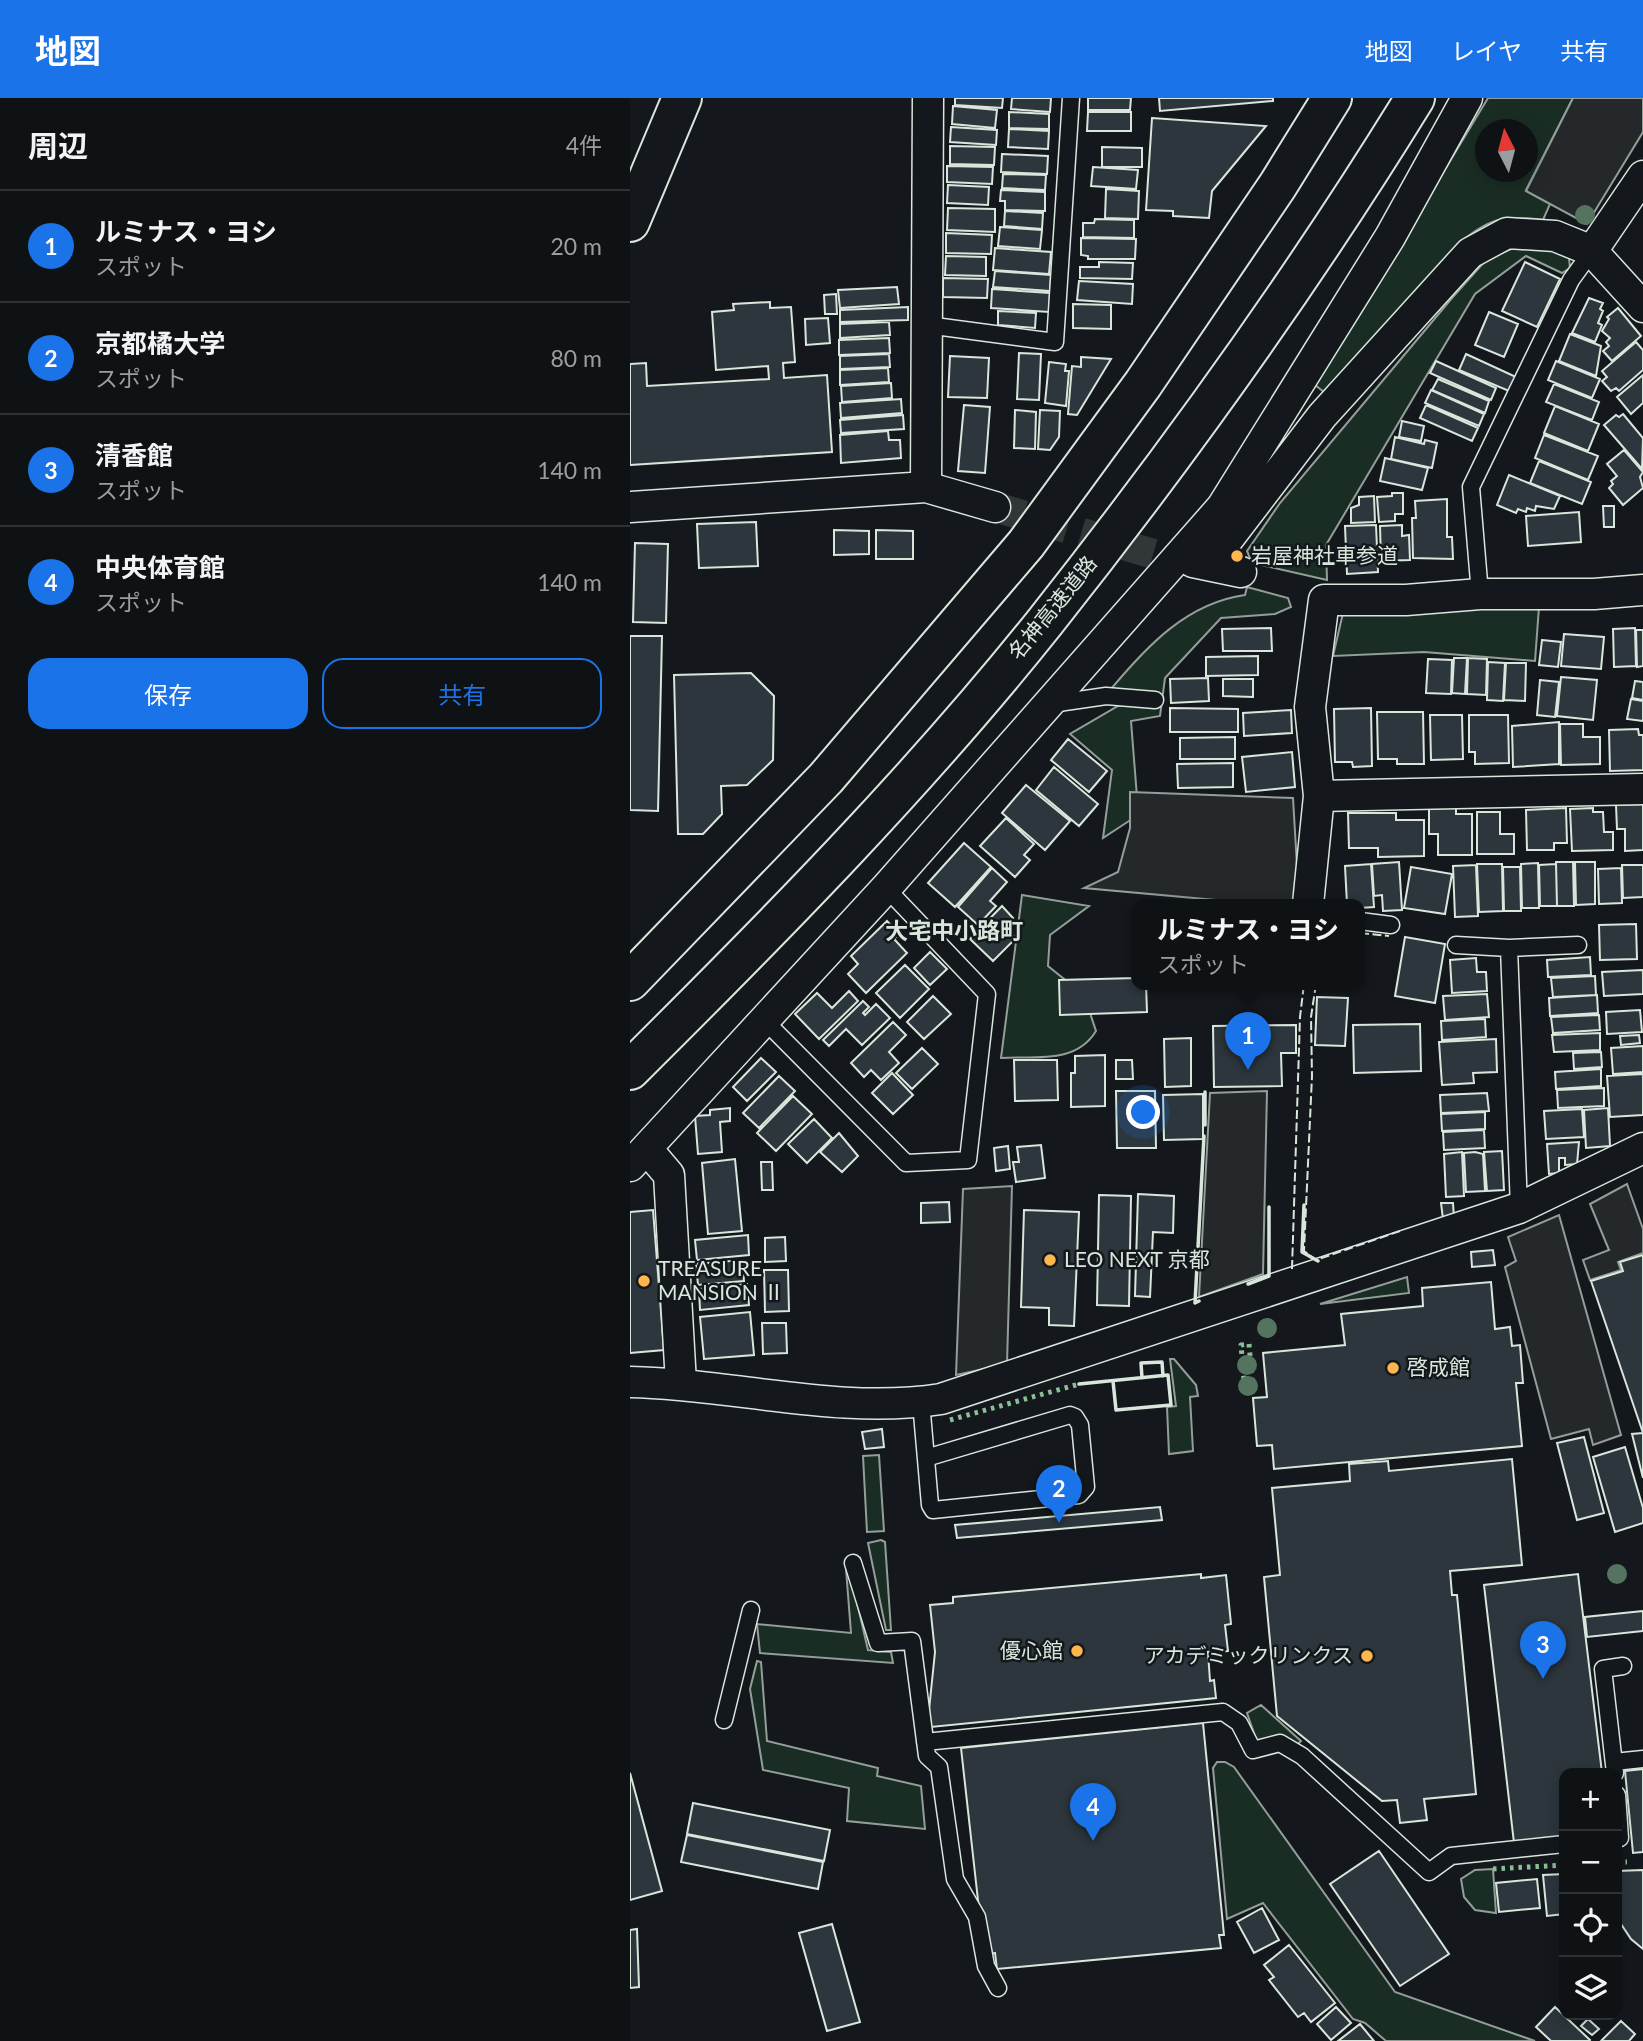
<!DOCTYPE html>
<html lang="ja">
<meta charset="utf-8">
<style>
:root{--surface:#0f1215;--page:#181b1e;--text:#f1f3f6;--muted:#9b9ea0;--line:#2f3234;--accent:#1a73e8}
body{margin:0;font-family:Lato,"Noto Sans JP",sans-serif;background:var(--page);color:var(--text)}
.controls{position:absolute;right:21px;bottom:21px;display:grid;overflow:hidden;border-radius:14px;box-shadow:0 4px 18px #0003}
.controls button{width:63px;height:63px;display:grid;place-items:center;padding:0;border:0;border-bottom:2px solid var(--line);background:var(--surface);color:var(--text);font:35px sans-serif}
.compass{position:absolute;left:845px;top:21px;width:63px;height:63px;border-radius:50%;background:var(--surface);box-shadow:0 4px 18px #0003;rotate:354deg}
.you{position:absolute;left:514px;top:1015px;width:24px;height:24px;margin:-18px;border:5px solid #fff;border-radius:50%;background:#1a73e8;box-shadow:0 0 0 10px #1a73e833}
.badge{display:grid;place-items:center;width:46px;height:46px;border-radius:50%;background:var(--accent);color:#fff;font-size:23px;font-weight:700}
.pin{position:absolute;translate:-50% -58px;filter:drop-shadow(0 2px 4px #0008)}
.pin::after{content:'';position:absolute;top:37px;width:24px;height:21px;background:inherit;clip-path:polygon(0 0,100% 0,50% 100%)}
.popup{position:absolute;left:501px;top:801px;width:234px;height:91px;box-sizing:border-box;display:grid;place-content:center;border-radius:14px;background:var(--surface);filter:drop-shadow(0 2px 5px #0005);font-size:23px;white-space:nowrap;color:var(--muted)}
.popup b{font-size:26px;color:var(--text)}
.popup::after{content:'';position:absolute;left:50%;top:100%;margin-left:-14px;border:14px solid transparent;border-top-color:var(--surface)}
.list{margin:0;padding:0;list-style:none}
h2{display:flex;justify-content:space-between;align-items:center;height:91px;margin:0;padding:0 28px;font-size:30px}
h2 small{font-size:23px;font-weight:400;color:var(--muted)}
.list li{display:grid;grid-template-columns:46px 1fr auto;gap:21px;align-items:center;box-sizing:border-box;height:112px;padding:0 28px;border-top:2px solid var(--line)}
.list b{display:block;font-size:26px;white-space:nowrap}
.list p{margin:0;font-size:23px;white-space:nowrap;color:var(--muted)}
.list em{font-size:23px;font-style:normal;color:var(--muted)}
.actions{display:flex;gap:14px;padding:21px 28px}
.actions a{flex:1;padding:16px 0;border:2px solid var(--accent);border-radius:21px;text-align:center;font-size:24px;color:var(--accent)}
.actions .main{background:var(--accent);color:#fff}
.icon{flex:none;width:38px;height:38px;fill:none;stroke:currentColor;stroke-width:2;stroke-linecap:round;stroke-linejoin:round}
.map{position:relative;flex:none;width:1013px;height:1943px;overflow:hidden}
header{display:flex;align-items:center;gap:42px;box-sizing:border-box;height:98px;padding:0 35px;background:var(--accent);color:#fff}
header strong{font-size:33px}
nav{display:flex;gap:38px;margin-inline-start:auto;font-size:24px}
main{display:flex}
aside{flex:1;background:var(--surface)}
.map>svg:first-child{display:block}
</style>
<header>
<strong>地図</strong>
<nav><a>地図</a><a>レイヤ</a><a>共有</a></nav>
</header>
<main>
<aside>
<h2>周辺<small>4件</small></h2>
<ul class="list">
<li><span class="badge">1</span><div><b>ルミナス・ヨシ</b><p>スポット</p></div><em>20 m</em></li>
<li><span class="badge">2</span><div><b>京都橘大学</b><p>スポット</p></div><em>80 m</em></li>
<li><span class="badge">3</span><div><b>清香館</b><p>スポット</p></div><em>140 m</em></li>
<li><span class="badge">4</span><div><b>中央体育館</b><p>スポット</p></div><em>140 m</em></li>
</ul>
<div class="actions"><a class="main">保存</a><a>共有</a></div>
</aside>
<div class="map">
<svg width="1013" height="1943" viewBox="0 0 1013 1943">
<rect width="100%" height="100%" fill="#14181c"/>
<path fill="#1a2d24" stroke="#939e99" stroke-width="2" fill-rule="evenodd" d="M858 0H943L896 92 920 106 913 122C872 117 859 120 827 147L694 294 685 287ZM856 32H898V74H856Z
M888 148 926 153 939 160 940 170 932 175 896 158 845 196 696 447 697 482 622 465 617 453 650 405 822 200 856 162Z
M617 489 658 500 661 509 645 516 591 520 535 580 530 618 501 623 507 699 502 721 473 740 482 672 440 636 488 608 517 605 481 591C517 548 557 505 615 497Z
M909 509 905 563 794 554 703 558 713 515Z
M392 797 459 808 420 837 418 868 454 897 466 933C446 966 406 958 371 960Z
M777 1179 779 1195 690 1206Z
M540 1261H544L566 1287 568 1298 560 1299 563 1353 539 1356 537 1309 546 1308Z
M249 1357 254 1433 237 1434 233 1358Z
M251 1442 255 1444 261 1532H256L238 1445Z
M219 1470 238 1552 261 1554 263 1565 130 1555 127 1526 221 1535 216 1471Z
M127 1563 131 1564 137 1643 248 1670 247 1678 291 1688 295 1731 217 1723 219 1690 133 1672 120 1591Z
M631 1607 671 1643 664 1650 628 1647 617 1615Z
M587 1664H595L604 1669 765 1894 905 1943H756L735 1925 723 1921 633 1805 597 1821 583 1670Z
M863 1771 866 1815 845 1812 834 1799 831 1781 845 1772Z"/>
<path fill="#24282b" stroke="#939e99" stroke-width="2" d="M943 0H1013V34L957 126 896 93Z
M500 694 663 700 669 802 665 806H630L454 790 488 774 500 730Z
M637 993 633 1176 569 1199 580 995Z
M997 1086 1013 1131V1155L988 1164 991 1172 960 1182 953 1162 979 1152 960 1106Z
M382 1088 377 1266 326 1277 333 1091Z
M929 1117 991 1337 963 1347 959 1331 921 1341 875 1169 886 1163 878 1139Z"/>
<path fill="#2c363c" stroke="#d8e6dc" stroke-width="2" d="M325 0H373L372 10 325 7Z
M382 0H421L420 14 381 11Z
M458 0H501L500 12H458Z
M529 0H643V3L530 13Z
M323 8 367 12 365 30 322 26Z
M379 14 419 16V31L379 30Z
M458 14H501V33H457Z
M522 20 636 28 582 93 579 120 543 118V113L516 112Z
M321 29 367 32 366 47 320 44Z
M379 31 419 33 418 51 378 49Z
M320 48 365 49 364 67 320 66Z
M472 49 512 50V69H472Z
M372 56 418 58 417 76 371 74Z
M317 68 363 69 362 86 317 84Z
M463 69 508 72 506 91 461 88Z
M373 76 416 77 415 92 372 90Z
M318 87 359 89 358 107 317 105Z
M476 91 509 93 508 121 475 120Z
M371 92 415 94V113L375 112V103H370Z
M318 110 365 111V134L317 132Z
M375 113 413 115 412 131 374 128Z
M465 121 504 122V140L453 139V125H464Z
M370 129 412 132 410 151 368 148Z
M316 135 362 137 361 156 316 155Z
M451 140 506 141 505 161H458V158L451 157Z
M365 150 421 154 419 176 363 172Z
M316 158 356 159V178L315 177Z
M469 164 503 165 502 181 450 180V169H469Z
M895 164 930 181 907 229 872 213Z
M365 173 421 177 420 193 363 189Z
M313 180 358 181 357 200 313 199Z
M449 183 503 186 502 206 447 202Z
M267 189 269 206 210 210 208 192Z
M362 191 420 195 419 214 361 210Z
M206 196 207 216H195L194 197Z
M959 200 973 205 970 211 973 213 968 225 972 227 965 244 942 235Z
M140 204V210L161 209 165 264 153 265 154 280 197 277 202 354 0 367V266L16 265 17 288 139 281 138 268 86 272 82 214 104 212 103 206Z
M443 206 481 207V231L443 230Z
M278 209V222L210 224V212Z
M988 210 1011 238 982 263 973 253 979 248 976 244 980 240 972 233 979 221 977 219Z
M368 213 406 215 405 230 368 227Z
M859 214 888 226 874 259 845 247Z
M198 220 200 245 176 247 175 221Z
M259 224 260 237 210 240V226Z
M940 236 971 248 966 278 929 263Z
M259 240 260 255 209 257V242Z
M1006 244 1013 252V272L989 293 986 290 981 293 972 283 977 279 972 273Z
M389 255 411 256 409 302 387 301Z
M259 256 260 269 210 271V258Z
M836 256 886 279 879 293 829 272Z
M320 258 359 260 357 300 318 299Z
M451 259 481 261 447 317 438 316 442 268 451 269Z
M806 263 866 290 861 302 800 275Z
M926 263 970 281 962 300 918 282Z
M419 264 436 266 435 273H439L436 308 415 305Z
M258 270 259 284 210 287V272Z
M1013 277V305L1001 316 987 299Z
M808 281 859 303 855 315 802 292Z
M261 285 262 300 212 304 211 288Z
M924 286 969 304 962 322 916 304Z
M801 292 854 316 849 328 795 305Z
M271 301 272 315 211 320 210 305Z
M334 307 360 309 355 375 328 373Z
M796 307 848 330 842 343 790 320Z
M925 308 969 326 958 353 914 335Z
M385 312 406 314 405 351 384 350Z
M410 312 430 313 429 339 420 352 408 351Z
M993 316 1013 340 1012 371 974 327 986 317 989 319Z
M273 317 274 331 211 335 210 322Z
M772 323 794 328 791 343 769 339Z
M258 333 259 342H270L271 360 211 365 210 337Z
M914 337 968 358 958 382 905 360Z
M765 339 794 346 795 342 807 345 802 370 761 361Z
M994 352 1013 374 1010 379 1013 390 993 407 979 390 983 386 981 383 987 378 977 366Z
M755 360 798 370 792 392 750 383Z
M909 363 961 384 952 406 900 385Z
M879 377 930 398 924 411 906 408 905 413 897 410 896 414 888 411 886 415 867 407Z
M762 395H773V416H765V423L749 424 747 399 762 398Z
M744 398 745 424 721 425V410L729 407V399Z
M817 401V439H822L823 461 783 460 782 420H786L785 403Z
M973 408H984V429H974Z
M949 414 951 444 898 448 896 418Z
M126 424 128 468 69 470 67 426Z
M746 427 748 474 717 476 715 428Z
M772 427V438L779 437 780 462 751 463 750 428Z
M204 432 239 433V456L204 457Z
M246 432 283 433V461H246Z
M5 445 38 446 36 525 3 524Z
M641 530 642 553H593L592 531Z
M1005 530 1006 568 984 569 983 531Z
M1006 532H1013V568L1007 569Z
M934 536 974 539 971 571 931 568Z
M0 538H32L28 713 0 712Z
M912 542 931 544 928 569 909 567Z
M628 558V577L576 578V559Z
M824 560H837L835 596 822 595Z
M838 560 857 561 856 597 837 596Z
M798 561 822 562 821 596 796 595Z
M858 564 875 565 873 603 857 602Z
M876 565H896L895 603 874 602Z
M121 575 144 598 143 662 117 687 91 688 92 716 73 736H48L44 577Z
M931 579 967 582 963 622 927 618Z
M578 580 579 603 541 605 540 581Z
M593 581H623V599L593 598Z
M910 582 929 584 925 619 907 617Z
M1005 583 1013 584V602L1002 600Z
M1001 601 1013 603V623L997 621Z
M540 610 608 611V634H540Z
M741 610 742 668 723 669 722 664H705L704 611Z
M661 612 662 635 614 638 613 615Z
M747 614H793L794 666H767V661H748Z
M800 617H832L833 661 801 662Z
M839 617H878L879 665 845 666V654H839Z
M929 624V666L883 669 882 628Z
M930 626H953V639H970V666L931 667Z
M1008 631 1009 637H1013V672L980 673 979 632Z
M605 639V661H550V640Z
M438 641 477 673 459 694 421 662Z
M662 654 665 689 616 694 612 659Z
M603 665V689L548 690 547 666Z
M424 669 468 706 449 728 406 692Z
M396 687 440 723 415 752 372 715Z
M1013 706V752L995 753V731H987L986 707Z
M799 710H826V716H842V757H808V736H799Z
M936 710 937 745H924V752H897L896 712Z
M963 710V714H973L974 734H983V752L942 753 940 711Z
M847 714H870V736H884V756H847Z
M718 715H766V722H794V758L748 759V750H719Z
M376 720 404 746 394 757 400 762 385 779 350 748Z
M334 745 361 769 325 809 298 785Z
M769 764 772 812 753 813 752 797 744 798 742 766Z
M926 764H943L944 808H927Z
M945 764H965V806L946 807Z
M908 765 909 810H892L891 766Z
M741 766 744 809 730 810V806H717L715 768Z
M847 766H872L873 813 849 814Z
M926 766 927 808H910L909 767Z
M846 767 848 818 825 819 823 768Z
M992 767H1013V799L993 800Z
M781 769 822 776 815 816 774 810Z
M873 769H890L891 813H874Z
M362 770 377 784 360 803 366 808 348 827 328 809Z
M991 770 992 805 969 806 968 771Z
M372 808 383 820 375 828 386 840 363 863 340 841Z
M257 823 269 836 264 841 277 855 236 895 218 876 228 866 221 858Z
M1006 826 1007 861 970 862 969 827Z
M775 839 815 846 805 905 765 898Z
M300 854 317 871 300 887 284 870Z
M960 859 961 877 918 879 917 862Z
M846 860 847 874H856L857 893 822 895 820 862Z
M275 867 299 891 270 920 246 895Z
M1013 872V896L974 898 972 874Z
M965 878 966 897 923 899 921 880Z
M506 880V886H516L517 914 430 917 429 882Z
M219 893 228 903 189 941 165 916 187 895 202 910Z
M857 896 859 919 815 922 813 898Z
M967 897 968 915 920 918 919 900Z
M303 898 321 916 294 941 277 924Z
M687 899 718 900 715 948 685 947Z
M233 903 239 909 233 915 235 917 246 906 260 920 232 947 216 931 199 948 193 942Z
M1010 912 1012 934 977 936 976 914Z
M969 917 970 932 923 935 921 919Z
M855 921 856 939 812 942 811 923Z
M263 924 276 937 259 954 269 965 251 982 241 972 234 979 221 965Z
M790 926 791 973 724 975 723 927Z
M666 927V955H651L652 988 584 989 583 928Z
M970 935V952L924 954 922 937Z
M1009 937 1010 945 991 947 990 938Z
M561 940V988L535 989 534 941Z
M866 941 867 974 843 975 844 985 812 987 809 944Z
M1013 948V974L983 976 981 950Z
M292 950 308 966 282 991 266 975Z
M971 954 972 969 944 971 943 955Z
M475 957V1008L441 1009V975H445V958Z
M131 960 146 974 117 1003 103 989Z
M384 962H427L428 1002 385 1003Z
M486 962H502L503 981H486Z
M971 971V988L926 991 925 974Z
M262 975 283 997 263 1016 242 995Z
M1013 976V1017L980 1019 977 978Z
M149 978 165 993 129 1030 113 1015Z
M974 990V1008L928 1010 927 992Z
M486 993H525L526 1050H487Z
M857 995 859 1013 811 1015 810 997Z
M573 996V1041L534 1042 533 997Z
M163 998 182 1016 146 1053 127 1035Z
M100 1010V1023L90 1024 92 1054 68 1056 65 1018 80 1017V1012Z
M978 1010 980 1048 956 1050 954 1012Z
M952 1011 954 1039 916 1041 914 1013Z
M855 1014V1031L812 1033 811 1016Z
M184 1021 202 1040 177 1065 158 1046Z
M854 1032 855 1050 814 1052 813 1034Z
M209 1035 228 1058 212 1074 190 1054Z
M949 1044 947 1066 935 1067V1060H929V1075L919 1076 917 1046Z
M411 1047 415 1080 386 1084 383 1064H389L387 1049Z
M378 1048 380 1071 366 1073 364 1050Z
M872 1053 874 1092 857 1093 854 1054Z
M832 1054 834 1098 816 1099 814 1056Z
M845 1054 853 1056 855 1093 836 1094 834 1055Z
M105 1061 112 1133 78 1136 72 1065Z
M131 1064H142L143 1092H132Z
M508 1096 544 1098 543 1135 523 1134 520 1199 505 1198Z
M469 1097 501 1098 499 1208 467 1207Z
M319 1104 320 1124 291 1125V1105Z
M811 1105H823L824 1120 813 1121Z
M23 1112 34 1252 0 1255V1114Z
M394 1112 449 1114 444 1228 419 1227V1210L391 1209Z
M118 1137 119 1157 67 1162 65 1142Z
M155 1139 156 1163 135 1164V1140Z
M863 1152 865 1167 842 1169 841 1154Z
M1013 1157V1380L1002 1336 1013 1335 961 1183 993 1173 990 1164Z
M112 1162 114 1183 68 1187 66 1166Z
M134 1172H158L159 1213 135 1214Z
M861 1184 865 1231 880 1229 882 1248 890 1247 893 1285H886L892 1348 644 1371 642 1347 627 1348 623 1300 637 1299 633 1255 715 1247 711 1216 793 1208 792 1190Z
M117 1186 119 1207 70 1212 69 1191Z
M120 1214 124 1257 74 1261 70 1219Z
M132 1225H156L157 1255 133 1256Z
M252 1331 254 1349 235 1351 232 1334Z
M954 1339 974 1415 947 1422 927 1345Z
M995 1349 1013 1410V1425L985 1434 963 1359Z
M882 1361 892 1467 820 1473 822 1497H827L846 1696 794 1701 797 1722 770 1725 767 1702 752 1703 647 1618 634 1479 650 1477 642 1390 720 1383 719 1366 758 1363 759 1373Z
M530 1409 532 1422 327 1440 325 1427Z
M571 1476V1480L596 1477 601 1526 595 1527 598 1553 578 1554 580 1583 584 1582 586 1600 301 1629 299 1612 305 1554 300 1507 323 1505V1499Z
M948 1476 972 1675H934V1740L884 1745 854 1487Z
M1013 1513V1533L957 1539 955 1519Z
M573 1625 594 1837H589L591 1850 367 1871 365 1855 354 1856 331 1650Z
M1013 1671V1754L1003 1755 995 1673Z
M0 1675 32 1793 0 1802Z
M63 1705 200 1732 194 1763 57 1736Z
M57 1737 193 1764 188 1791 51 1764Z
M749 1753 819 1856 770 1888 700 1786Z
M1013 1772V1851L1001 1841 987 1820V1773Z
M934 1776V1816L917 1818 913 1777Z
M907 1781 910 1810 869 1814 866 1785Z
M632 1810 649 1842 624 1855 607 1824Z
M202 1826 230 1924 197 1933 169 1835Z
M7 1831 9 1889 0 1890V1832Z
M659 1847 705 1905 681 1924 674 1915 668 1919 639 1882 644 1879 634 1867Z
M706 1909 721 1925 701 1942 687 1926Z
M925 1909 960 1942 959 1943H921L906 1929Z
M958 1921 969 1931 962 1937 951 1928Z
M991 1923 1005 1936 999 1943H971Z
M730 1926 744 1943H708Z"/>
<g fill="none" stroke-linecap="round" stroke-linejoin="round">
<path stroke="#313739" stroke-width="30" stroke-dasharray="30 15" stroke-linecap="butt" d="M365 409 524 456"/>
<g stroke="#d8e6dc" stroke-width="19">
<path id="lane" d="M297 227 425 244 441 0
M850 496 841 389 941 182 962 153
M421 606 476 598 525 602
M730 823 761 827
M826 847 879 850
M134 922 276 1065 338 1062 357 896 256 790
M889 1110 879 850 948 847
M291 1304 300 1407 303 1412 449 1397 456 1389 450 1327 445 1319 440 1317 296 1360
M223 1465 248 1545 282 1543 297 1658 309 1669 325 1781 347 1819 356 1868 368 1890
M94 1622 121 1512
M295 1644 593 1614 609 1625 623 1652 650 1645 672 1658 799 1774 821 1758 934 1746
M984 1664 1013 1661
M985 1675 973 1571 993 1568
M987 1697 990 1740H987"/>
</g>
<g stroke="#d8e6dc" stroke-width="33">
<path id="street" d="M962 153 1013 78
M296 389 298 0
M0 409 296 389 365 409
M563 464 611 474
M579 466 692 318 840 155 877 135 925 138 962 153 1013 209
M689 698 1013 691
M678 806 689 698 680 609 694 502H776L850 496H964L1013 492
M17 1051 39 1077 51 1285
M0 1068 256 790 592 409 760 139 837 0
M0 1284C103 1286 209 1317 311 1301L889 1110 1013 1050"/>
</g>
<g stroke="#d8e6dc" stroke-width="42">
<path id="secondary" d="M0 124 52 0"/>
</g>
<g stroke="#d8e6dc" stroke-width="42">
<path id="highway" d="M0 883 196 680 396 446 513 286 648 87 702 0
M0 972C144 829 288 683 415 524 548 356 673 182 785 0"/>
</g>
<use href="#lane" stroke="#14181c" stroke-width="16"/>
<use href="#street" stroke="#14181c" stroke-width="30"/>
<use href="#secondary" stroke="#14181c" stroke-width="38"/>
<use href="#highway" stroke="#14181c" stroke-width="38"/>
<path stroke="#8ac095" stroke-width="5" stroke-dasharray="3.5 5" stroke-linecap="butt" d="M619 1246 623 1293 615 1294 611 1247Z
M320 1322 449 1286
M987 1764H997
M863 1771 934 1767"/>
<path stroke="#d8e6dc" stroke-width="2" stroke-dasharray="9 3.5" stroke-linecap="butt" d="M730 835 759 838
M686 886 681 919 682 978 674 1153 686 1162 770 1133
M662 1171 670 919 674 886"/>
<path stroke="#d8e6dc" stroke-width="3.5" d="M575 1027V994
M674 1107 672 1154 688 1163
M618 1186 639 1178V1109
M569 1203 565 1205 574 1038
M512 1280 511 1265 532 1264 533 1278
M449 1286 538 1277 541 1307 486 1312 483 1283"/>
</g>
<g fill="#55745f">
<circle cx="955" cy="117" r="10"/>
<circle cx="637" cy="1230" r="10"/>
<circle cx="617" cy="1267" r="10"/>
<circle cx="618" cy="1288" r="10"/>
<circle cx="987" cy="1476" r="10"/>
</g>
<g fill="#ffb74d" stroke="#14181c" stroke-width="2.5">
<circle cx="607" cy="458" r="7"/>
<circle cx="420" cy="1162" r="7"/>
<circle cx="14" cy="1183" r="7"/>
<circle cx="763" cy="1270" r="7"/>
<circle cx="447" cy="1553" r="7"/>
<circle cx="737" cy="1558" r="7"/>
</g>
<g text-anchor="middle" stroke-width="5" stroke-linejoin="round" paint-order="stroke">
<g font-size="21" fill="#d8e6dc" stroke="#14181c" text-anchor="start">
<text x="621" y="465">岩屋神社車参道</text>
<text x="434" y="1169">LEO NEXT 京都</text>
<text x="28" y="1178">TREASURE<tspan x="28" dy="24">MANSION Ⅱ</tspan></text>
<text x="777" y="1277">啓成館</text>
<text x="433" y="1560" text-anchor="end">優心館</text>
<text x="723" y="1565" text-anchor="end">アカデミックリンクス</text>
</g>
<g font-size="21" fill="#d8e6dc" stroke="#14181c">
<text transform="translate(423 510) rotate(-51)" y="7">名神高速道路</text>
</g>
<g font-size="23" font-weight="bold" fill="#d8e6dc" stroke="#14181c">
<text x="324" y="841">大宅中小路町</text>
</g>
</g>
</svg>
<div class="controls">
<button>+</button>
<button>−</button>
<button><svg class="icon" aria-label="locate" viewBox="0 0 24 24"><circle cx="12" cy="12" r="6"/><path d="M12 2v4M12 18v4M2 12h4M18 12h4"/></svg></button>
<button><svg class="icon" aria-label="layers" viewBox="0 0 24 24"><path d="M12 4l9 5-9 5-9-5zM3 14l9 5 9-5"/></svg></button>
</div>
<svg class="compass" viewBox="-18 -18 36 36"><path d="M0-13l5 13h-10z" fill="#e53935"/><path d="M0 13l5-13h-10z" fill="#9b9ea0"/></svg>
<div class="you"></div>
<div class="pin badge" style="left:618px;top:972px">1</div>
<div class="popup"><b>ルミナス・ヨシ</b>スポット</div>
<div class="pin badge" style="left:429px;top:1425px">2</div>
<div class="pin badge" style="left:913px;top:1581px">3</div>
<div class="pin badge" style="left:463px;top:1743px">4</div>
</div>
</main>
